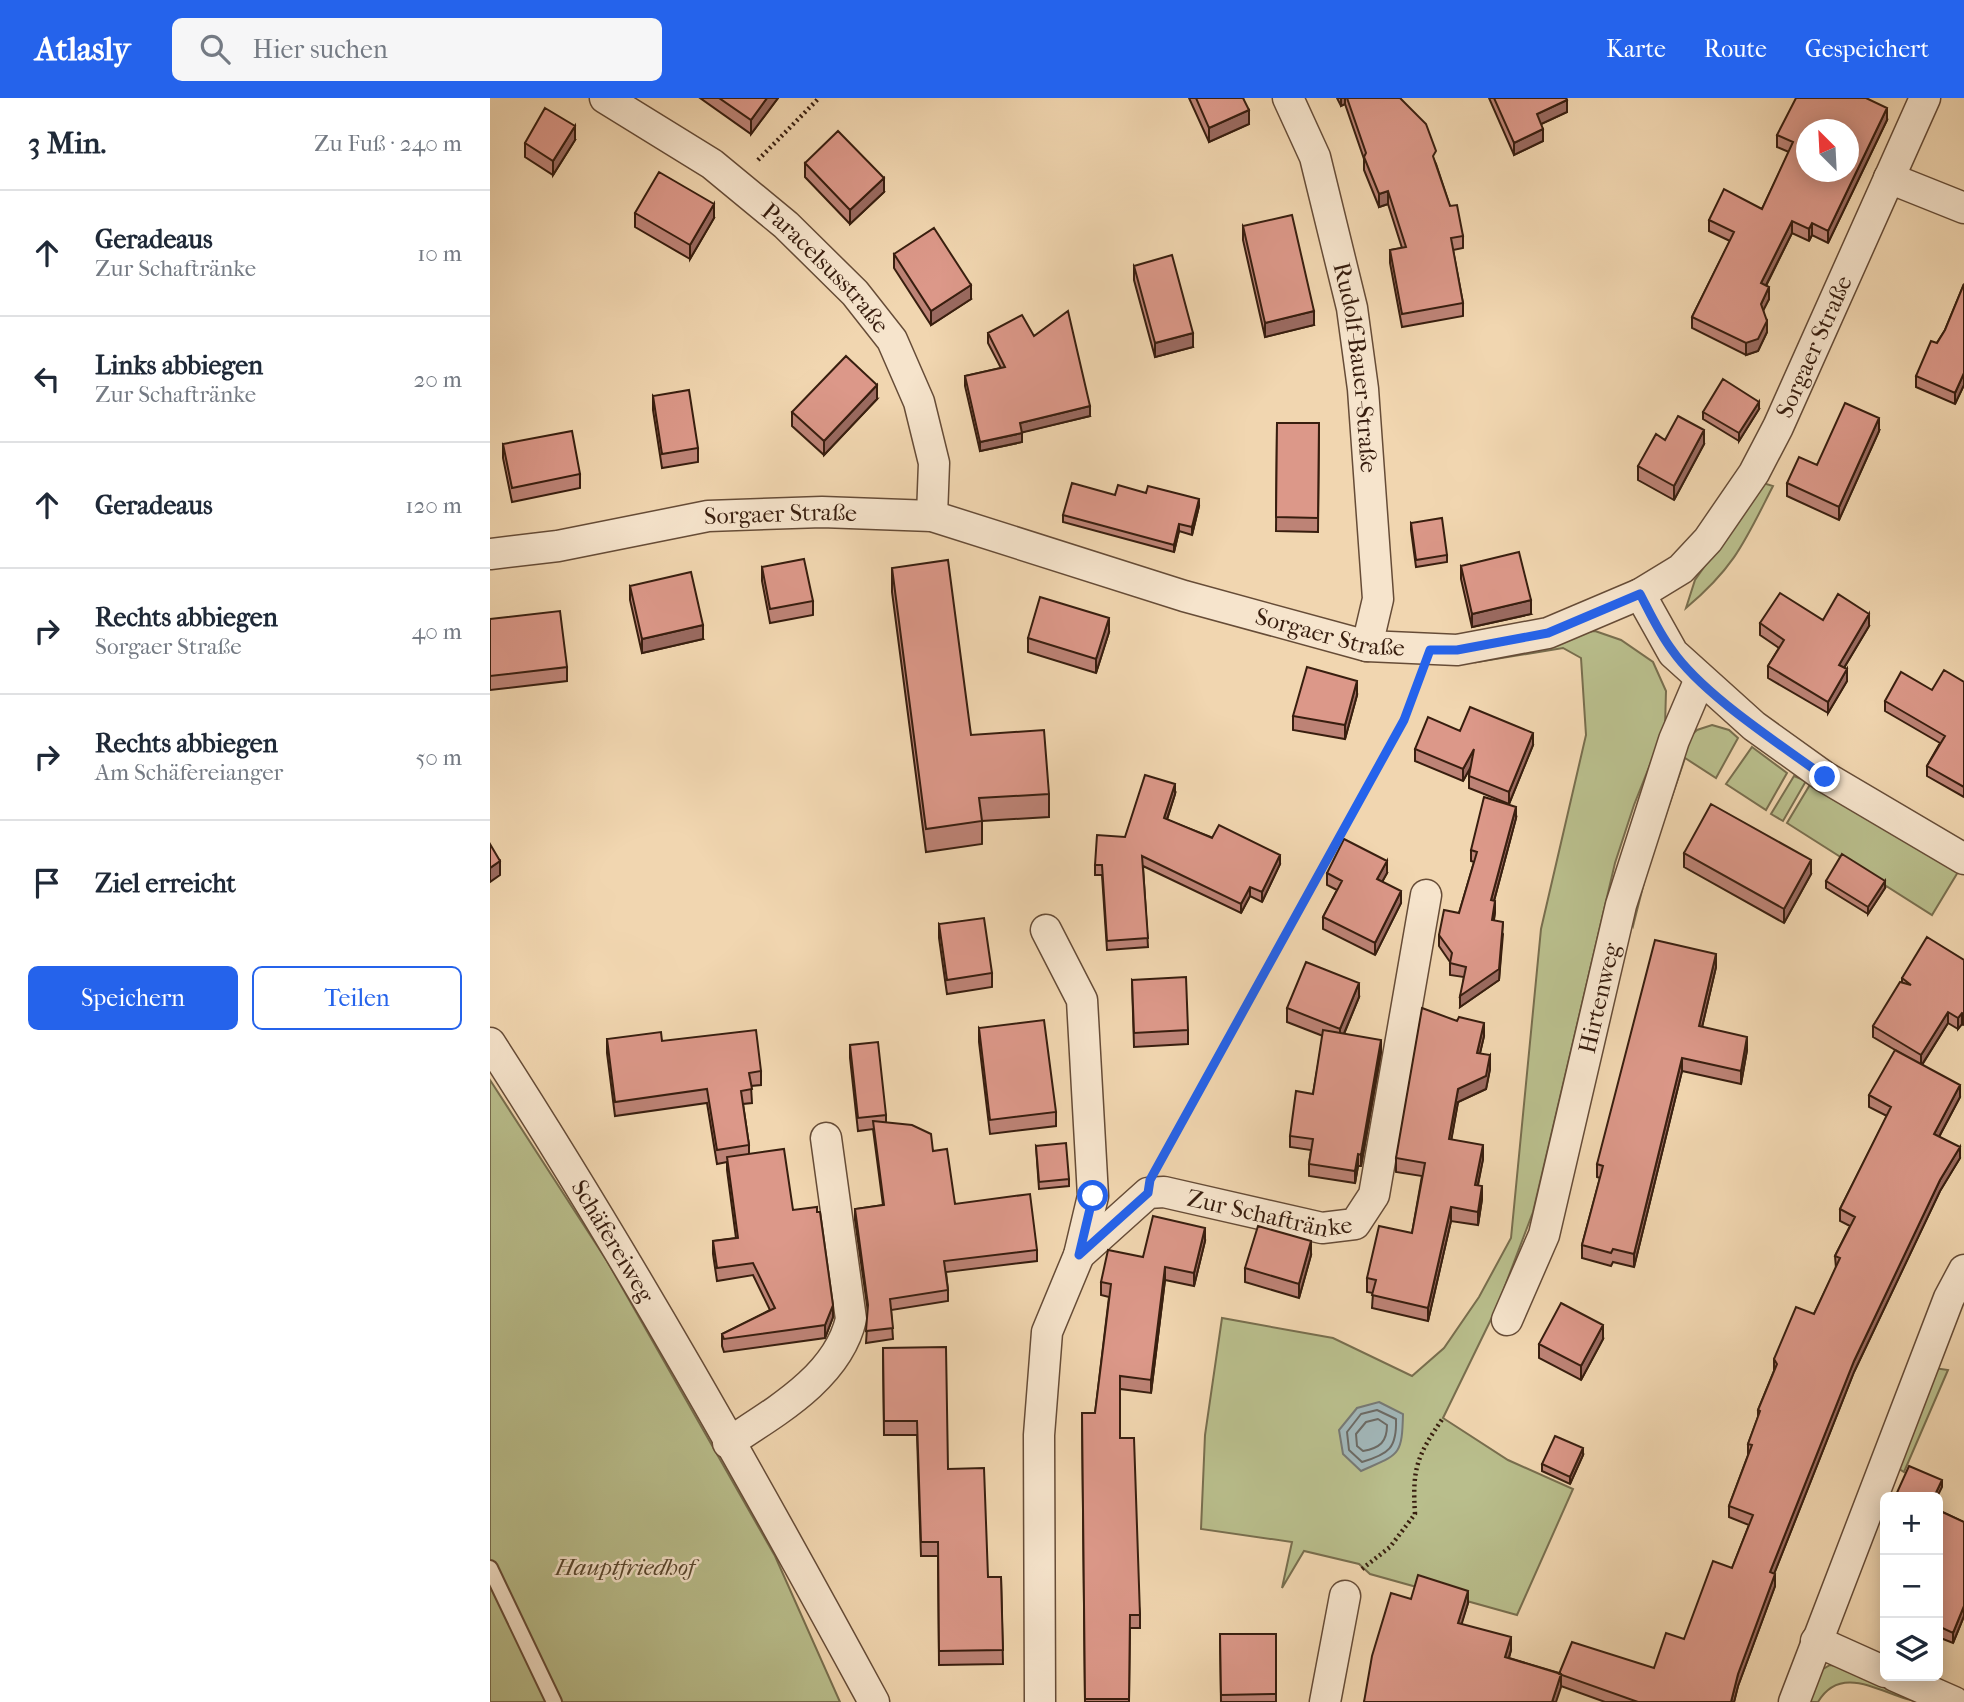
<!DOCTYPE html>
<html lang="de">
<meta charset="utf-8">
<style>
:root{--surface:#fff;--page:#f6f6f7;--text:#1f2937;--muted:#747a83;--line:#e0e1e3;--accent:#2563eb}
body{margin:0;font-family:"IM FELL French Canon",serif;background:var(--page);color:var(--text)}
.controls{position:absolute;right:21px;bottom:21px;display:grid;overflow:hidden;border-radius:10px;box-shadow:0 4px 18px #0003}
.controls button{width:63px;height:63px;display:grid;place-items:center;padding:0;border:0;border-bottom:2px solid var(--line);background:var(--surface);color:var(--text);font:35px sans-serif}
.compass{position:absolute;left:1306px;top:21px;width:63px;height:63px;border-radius:50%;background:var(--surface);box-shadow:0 4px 18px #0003;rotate:336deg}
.stop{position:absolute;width:21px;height:21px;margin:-16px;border:5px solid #2563eb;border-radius:50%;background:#fff}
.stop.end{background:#2563eb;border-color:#fff;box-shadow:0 2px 7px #0008}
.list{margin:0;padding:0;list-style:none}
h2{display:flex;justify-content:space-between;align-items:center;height:91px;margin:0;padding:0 28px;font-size:30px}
h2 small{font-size:23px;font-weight:400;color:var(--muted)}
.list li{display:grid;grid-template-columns:46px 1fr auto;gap:21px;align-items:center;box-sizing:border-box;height:126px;padding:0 28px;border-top:2px solid var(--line)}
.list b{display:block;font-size:26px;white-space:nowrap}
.list p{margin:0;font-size:23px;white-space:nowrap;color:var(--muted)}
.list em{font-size:23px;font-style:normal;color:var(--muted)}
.actions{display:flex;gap:14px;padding:21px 28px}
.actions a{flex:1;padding:16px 0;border:2px solid var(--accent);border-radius:10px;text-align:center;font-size:24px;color:var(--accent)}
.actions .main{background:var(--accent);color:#fff}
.icon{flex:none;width:38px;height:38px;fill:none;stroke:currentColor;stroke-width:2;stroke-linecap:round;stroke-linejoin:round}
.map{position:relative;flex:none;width:1474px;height:1604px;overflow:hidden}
header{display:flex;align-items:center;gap:42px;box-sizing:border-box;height:98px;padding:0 35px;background:var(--accent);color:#fff}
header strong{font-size:33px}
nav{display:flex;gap:38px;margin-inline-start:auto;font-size:24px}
.search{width:490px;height:63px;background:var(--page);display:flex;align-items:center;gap:18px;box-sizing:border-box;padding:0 24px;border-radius:10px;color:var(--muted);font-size:26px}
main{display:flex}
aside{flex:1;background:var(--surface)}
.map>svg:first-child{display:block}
</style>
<header>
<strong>Atlasly</strong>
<div class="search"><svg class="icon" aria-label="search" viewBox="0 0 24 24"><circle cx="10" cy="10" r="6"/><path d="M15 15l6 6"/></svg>Hier suchen</div>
<nav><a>Karte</a><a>Route</a><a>Gespeichert</a></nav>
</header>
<main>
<aside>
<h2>3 Min.<small>Zu Fuß · 240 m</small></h2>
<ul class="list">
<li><svg class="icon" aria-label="ahead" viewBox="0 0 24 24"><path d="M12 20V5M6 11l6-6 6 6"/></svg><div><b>Geradeaus</b><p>Zur Schaftränke</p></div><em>10 m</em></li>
<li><svg class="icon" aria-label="left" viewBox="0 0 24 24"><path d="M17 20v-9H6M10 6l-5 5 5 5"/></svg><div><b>Links abbiegen</b><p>Zur Schaftränke</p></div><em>20 m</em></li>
<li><svg class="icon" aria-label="ahead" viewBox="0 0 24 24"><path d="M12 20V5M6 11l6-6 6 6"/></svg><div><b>Geradeaus</b></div><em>120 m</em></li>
<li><svg class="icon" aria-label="right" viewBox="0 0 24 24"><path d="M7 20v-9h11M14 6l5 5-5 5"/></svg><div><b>Rechts abbiegen</b><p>Sorgaer Straße</p></div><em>40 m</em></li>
<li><svg class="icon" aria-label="right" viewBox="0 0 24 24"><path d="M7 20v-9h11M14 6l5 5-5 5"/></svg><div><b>Rechts abbiegen</b><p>Am Schäfereianger</p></div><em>50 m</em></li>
<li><svg class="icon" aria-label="arrive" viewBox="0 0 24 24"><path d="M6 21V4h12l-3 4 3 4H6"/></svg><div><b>Ziel erreicht</b></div></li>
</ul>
<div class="actions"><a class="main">Speichern</a><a>Teilen</a></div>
</aside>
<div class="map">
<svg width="1474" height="1604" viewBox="0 0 1474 1604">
<rect width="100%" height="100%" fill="#f1d6b0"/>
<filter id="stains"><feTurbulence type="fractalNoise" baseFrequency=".00286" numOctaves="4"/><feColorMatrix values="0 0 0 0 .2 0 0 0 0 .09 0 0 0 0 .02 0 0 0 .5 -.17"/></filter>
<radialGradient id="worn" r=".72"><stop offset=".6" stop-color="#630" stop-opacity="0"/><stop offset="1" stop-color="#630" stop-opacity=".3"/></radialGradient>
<path fill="#b9be8c" stroke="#786e4e" stroke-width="2" d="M1273 385 1283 388C1255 443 1245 469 1196 510L1205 482Z
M1105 533 1131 542 1163 564 1176 593 1175 629 1144 707 1125 765 1043 1114 1007 1209 953 1320 1018 1362 1083 1391 1027 1517 880 1476 869 1466 814 1453 792 1490 802 1444 711 1431 715 1337 732 1220 843 1240 922 1278 954 1250 989 1199 1021 1140 1051 831 1096 637 1091 560 1073 550 988 564 993 560 1087 535Z
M1222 627 1239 632 1248 640 1226 680 1195 660 1158 769 1143 828 1141 823 1198 640 1207 632Z
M1262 649 1297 675 1276 712 1236 686Z
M1304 678 1316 683 1293 723 1281 716Z
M1321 685C1369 717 1421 741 1468 774L1442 817 1297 725Z
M0 982 117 1163 285 1458 350 1604H0Z
M1444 1270 1458 1272 1414 1374 1403 1367Z
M1340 1567 1354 1569 1434 1604C1401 1604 1354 1560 1328 1604H1314L1328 1574Z"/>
<path fill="#a1b6b8" stroke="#777974" stroke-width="2" d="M889 1304 913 1316C912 1359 909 1356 871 1373L853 1356 849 1332 867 1310Z"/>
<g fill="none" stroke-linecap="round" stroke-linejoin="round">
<path stroke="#6c6a64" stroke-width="2" d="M887 1312 906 1321C907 1350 899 1356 872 1364L859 1352 857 1334 871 1316Z
M888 1321 897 1327C897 1344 890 1350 873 1353L867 1348 866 1336 876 1324Z"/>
<g stroke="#664c37" stroke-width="18">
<path id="lane" d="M0 1470 64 1604"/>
</g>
<g stroke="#664c37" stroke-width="33">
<g id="street">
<path id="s1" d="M115 0 222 66 296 127 365 195 402 242 429 304 444 365 442 418"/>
<path id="s2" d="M798 0 825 59 862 210 873 291 888 501 877 548"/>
<path d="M1399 80 1474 110"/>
<path id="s3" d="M0 456 68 448 218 418 332 414 442 418 694 498 877 548 967 552 1058 535 1150 496 1191 471 1218 442 1264 375 1288 329 1435 0"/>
<path d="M1150 496 1183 555 1264 628 1335 679 1474 761"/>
<path id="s4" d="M0 945C138 1159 263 1381 384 1604"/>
<path id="s5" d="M589 1157 658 1095 674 1094 832 1130 865 1126 884 1097 936 797"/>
<path id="s6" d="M1017 1222 1054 1137 1131 807 1184 642 1210 581"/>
<path d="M238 1345C285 1314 348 1279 361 1221L336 1040"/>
<path d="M1326 1543 1395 1574"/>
<path d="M1405 1578 1464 1604"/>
<path d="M550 1604 549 1337 557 1234 589 1157 603 1098 592 902 556 832"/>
<path d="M835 1604 855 1498"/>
<path d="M1304 1604 1459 1200 1474 1172"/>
</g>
</g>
<path stroke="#381e0f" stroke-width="4.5" stroke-dasharray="2 3.5" stroke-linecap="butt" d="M268 62 329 0
M671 1062 914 622 929 583
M872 1471 900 1449 925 1416C922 1370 927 1358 953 1320"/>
<use href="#lane" stroke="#f6e4cc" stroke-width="14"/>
<use href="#street" stroke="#f6e4cc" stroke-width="30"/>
</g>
<path fill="#bd8376" stroke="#381e0f" stroke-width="2" d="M210 0H288L261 36Z
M699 0H753L759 26 719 44Z
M847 0H910L946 66 960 108 973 138V150L963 152 973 205V218L912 229 900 165V152L912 150 898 106 889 109 874 72V61L855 6 851 8Z
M999 0H1076L1077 14 1051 26 1053 43 1024 57Z
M1397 22 1338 145 1322 137 1319 143 1302 135 1276 188 1279 201 1273 212 1277 234 1268 253 1256 257 1202 230V219L1240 143 1219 133V122L1272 111 1299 54 1287 49V37Z
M85 42 63 77 35 59V45Z
M315 65 394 94 360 126 315 79Z
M145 115 224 120 200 161 145 129Z
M753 128 824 227 775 239 753 142Z
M404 156 481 201 441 227 404 170Z
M644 168 703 249 665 259 644 182Z
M1474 186V287L1465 306 1426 289V278L1455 232Z
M498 235 544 238 600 318 532 334V344L490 353 475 288V278L511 270 498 245Z
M163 298 208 350V364L172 370 163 312Z
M387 301 334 357 302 328V314Z
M1269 311 1249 343 1213 321V314Z
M787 325H829L828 434 786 433Z
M1389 333 1349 422 1297 398V385L1327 367Z
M1175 342 1214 346 1184 402 1148 382V368Z
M13 346 90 376V390L22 404 13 360Z
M625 397 709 408 702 437 689 433 684 454 573 424V417Z
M921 425 957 457V464L926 469 921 432Z
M971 468 1041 516 982 529 971 481Z
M272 469 323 503V517L280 525 272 483Z
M402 470 481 637 559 696V719L492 723V746L436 754 402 494Z
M140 488 213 541 152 555 140 502Z
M0 521 77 569V583L0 592Z
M1333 522 1379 528 1354 570 1357 583 1338 615 1278 580V568L1289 550 1270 537V525Z
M619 534 606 575 538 554V540Z
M1474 584V699L1437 678V668L1450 645 1395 613V603Z
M867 597 855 641 803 632V618Z
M970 633 1043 647 1019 706 979 690V678L980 670 973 683 925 663V651Z
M685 696 677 722 790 766 772 804 760 798 751 815 653 768 658 849 617 852 612 777H605V767L635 739Z
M1026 720 1004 803 1005 814 1004 822 1013 836 1009 882 970 909 974 879 960 877V864L949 848V837L969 815 984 764 981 763V752Z
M1194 755 1321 776 1294 825 1194 769Z
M837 775H897L892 784 911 805 885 857 833 831V819L847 792 837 787Z
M1336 783 1395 790 1378 816 1336 790Z
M449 826 502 875V889L457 896 449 840Z
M1474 862V927L1472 926 1468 931 1458 925 1432 967 1470 999 1449 1039 1470 1060 1450 1093 1364 1274 1284 1476 1285 1488 1248 1588 1244 1604H1115L1071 1588 874 1604 921 1501 978 1505 971 1526 1021 1552 1019 1560 1069 1575 1164 1570 1194 1541 1242 1470 1259 1427 1239 1419V1408L1258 1357V1346L1268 1319V1312L1284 1273V1261L1324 1216 1346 1170 1345 1158 1360 1128 1350 1123V1111L1397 1018 1379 1009V997L1412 956 1383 939V928L1412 885V880Z
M1226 869 1212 929 1257 952 1251 986 1192 973 1144 1169 1123 1164 1121 1168 1092 1160V1147L1110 1080 1107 1079V1066Z
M642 882 698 932V946L644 949Z
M869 899 854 936 891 954 871 1068H868L865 1085 819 1078V1066L821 1052 800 1049V1038L823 996 833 938 797 924V910Z
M967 923 994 938 990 955 1000 971 996 991 968 1004 961 1042 993 1061 988 1087 992 1101 988 1127 961 1123 938 1223 882 1210 883 1195 877 1194V1180L922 1135 932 1078 906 1074V1060Z
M489 930 566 1014V1028L500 1036 489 944Z
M117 941 172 943 271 973V987L261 988 262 1005 253 1006 259 1047V1056L303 1112 343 1219 335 1240 234 1254 232 1248V1236L280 1212 263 1177 227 1183 223 1156V1143L246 1140 237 1072V1064L227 1066 217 1005 125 1018 117 955Z
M360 947 396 1017V1024L443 1053 465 1106 547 1152V1163L456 1174 458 1192V1203L401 1212 403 1241 376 1245 378 1214 365 1122V1111L393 1107 383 1031 368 1033 360 960Z
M546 1048 579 1081V1088L549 1091Z
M715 1143 704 1188 675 1182 661 1295 630 1291V1340L650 1517V1530H640L639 1604H595L592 1315H605L619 1199 611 1197V1184L653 1159Z
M821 1157 809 1200 755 1184V1170Z
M1113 1241 1091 1282 1049 1260V1246Z
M393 1250 458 1371 498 1479H511L513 1566 449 1567 448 1458H431L427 1337H394Z
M1093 1357 1080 1386 1052 1373V1366Z
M1448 1412 1474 1424V1518L1463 1545 1448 1539Z
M730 1536H786V1604H731Z"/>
<path fill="#9a6a60" stroke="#381e0f" stroke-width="2" d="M277 0H288L261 36V22Z
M851 0H855V6L851 8Z
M1077 2V14L1047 28V16Z
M1397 10V22L1338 145V133Z
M759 12V26L719 44V30Z
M85 28V42L63 77V63Z
M1053 31V43L1024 57V45Z
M394 80V94L360 126V112Z
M898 93V106L889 109V96Z
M224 106V120L200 161V147Z
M1302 123V135L1271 197V185Z
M1322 125V137L1319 143V131Z
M481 187V201L441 227V213Z
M1279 189V201L1271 217V206Z
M824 213V227L775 239V225Z
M1277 223V234L1268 253 1256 257V245Z
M703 235V249L665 259V245Z
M1474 275V287L1465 306V295Z
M387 287V301L334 357V343Z
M1269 304V311L1249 343V335Z
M600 308V318L530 335V325Z
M1389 320V333L1349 422V409Z
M1214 332V346L1184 402V388Z
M532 335V344L490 353V344Z
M709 401V408L702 437V429Z
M689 426V433L684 454V447Z
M1041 502V516L982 529V516Z
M1379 516V528L1349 578V567Z
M619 520V534L606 575V561Z
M213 527V541L152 555V541Z
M1357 571V583L1338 615V604Z
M867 583V597L855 641V627Z
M1043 635V647L1019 706V694Z
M984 651V663L973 683V671Z
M685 686V696L674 730V720Z
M1026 709V720L1001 814V802Z
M790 757V766L772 804V794Z
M1321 762V776L1294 825V811Z
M10 763V777L0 784V770Z
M897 763V775L887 793V781Z
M1395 783V790L1378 816V809Z
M760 789V798L751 815V806Z
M911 793V805L885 857V845Z
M1005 803V814L1002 833V822Z
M1013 824 1009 882 970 909V898Z
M1226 856V869L1209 942V928Z
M869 885V899L850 945V931Z
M1458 914V925L1431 968V957Z
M1472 915V926L1468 931V920Z
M994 925V938L987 968V955Z
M1257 939V952L1251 986V973Z
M891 942V954L871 1068V1057Z
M1000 957V971L996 991 968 1004 959 1055V1041L968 991Z
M1192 960V973L1144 1169V1156Z
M1470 987V999L1444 1048V1036Z
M993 1047V1061L985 1100V1087Z
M1470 1049V1060L1450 1093 1364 1274 1280 1486V1474L1364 1263 1450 1082Z
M868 1056V1068L865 1085V1073Z
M992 1088V1101L988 1127V1114Z
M961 1109V1123L938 1223V1210Z
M715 1130V1143L704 1188V1175Z
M821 1143V1157L809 1200V1186Z
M675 1169V1182L661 1295V1282Z
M343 1207V1219L335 1240V1227Z
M1113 1227V1241L1091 1282V1268Z
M1093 1350V1357L1080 1386V1379Z
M1452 1382V1389L1447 1399H1444Z
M1285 1476V1488L1248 1588 1244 1604H1241L1248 1576Z
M978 1493V1505L968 1538V1525Z
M1474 1508V1518L1463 1545V1535Z
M1021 1539V1552L1015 1572V1559Z
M1071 1576V1589L1066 1604H1062Z"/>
<path fill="#dc9889" stroke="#381e0f" stroke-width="2" fill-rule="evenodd" d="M229 0H277L261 22Z
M706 0H753L759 12 719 30Z
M857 0H910L936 26 946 53 943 58 960 108 967 107 973 138 961 140 973 205 912 216 900 152 916 149 898 93 889 96 874 59 876 55Z
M1004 0H1076L1077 2 1047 16 1053 31 1024 45Z
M1306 0H1376L1397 10 1338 133 1322 125 1319 131 1302 123 1271 185 1279 189 1271 206 1277 223 1268 241 1256 245 1202 219 1244 134 1219 122 1234 91 1272 111 1303 44 1287 37ZM1317 32H1359V74H1317Z
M55 10 85 28 63 63 35 45Z
M348 33 394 80 360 112 315 65Z
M169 74 224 106 200 147 145 115Z
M802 117 824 213 775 225 753 128Z
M444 130 481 187 441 213 404 156Z
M682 157 703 235 665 245 644 168Z
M1474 186V275L1465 295 1426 278 1441 243 1447 245 1455 232Z
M578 213 600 308 530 325 532 335 490 344 475 278 515 269 498 235 532 217 544 238Z
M356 258 387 287 334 343 302 314Z
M1233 281 1269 304 1249 335 1213 314Z
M199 292 208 350 172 356 163 298Z
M1355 305 1389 320 1349 409 1297 385 1309 359 1327 367Z
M1188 318 1214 332 1184 388 1148 368 1166 336 1175 342Z
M787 325H829L828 420 786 419Z
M82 333 90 376 22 390 13 346Z
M582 385 625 397 628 387 656 395 658 388 709 401 702 429 689 426 684 447 573 417Z
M952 420 957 457 926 462 921 425Z
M1029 454 1041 502 982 516 971 468Z
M314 461 323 503 280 511 272 469Z
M458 462 481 637 554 632 559 696 489 700 492 723 436 731 402 470Z
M201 474 213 527 152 541 140 488Z
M1290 495 1333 522 1348 496 1379 516 1349 567 1357 571 1338 604 1278 568 1294 542 1270 525Z
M550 499 619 520 606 561 538 540Z
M70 513 77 569 0 578V521Z
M817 569 867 583 855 627 803 618Z
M1454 572 1474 584V689L1437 668 1455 638 1395 603 1411 574 1442 592Z
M980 609 1043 635 1019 694 979 678 984 651 973 671 925 651 938 619 970 633Z
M655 677 685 686 674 720 722 740 729 727 790 757 772 794 760 789 751 806 652 758 658 840 617 843 612 767H605L607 737 635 739Z
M994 699 1026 709 1001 802 1005 803 1002 822 1013 824 1009 871 970 898 976 869 960 865 962 855 949 837 954 812 969 815 987 754 981 752Z
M1221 706 1321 762 1294 811 1194 755Z
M854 741 897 763 887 781 911 793 885 845 833 819 852 783 837 775Z
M0 746 10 763 0 770Z
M1352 756 1395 783 1378 809 1336 783Z
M494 820 502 875 457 882 449 826Z
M1437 839 1474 862V916L1472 915 1468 920 1458 914 1431 957 1383 928 1410 884 1421 887 1412 880Z
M1165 842 1226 856 1209 928 1257 939 1251 973 1192 960 1144 1156 1123 1151 1121 1155 1092 1147 1113 1068 1107 1066Z
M816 864 869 885 850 931 797 910Z
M696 879 698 932 644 935 642 882Z
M932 910 967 923 969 919 994 925 987 955 1000 957 996 978 968 991 959 1041 993 1047 985 1087 992 1088 988 1114 961 1109 938 1210 882 1197 886 1182 877 1180 889 1128 922 1135 935 1065 906 1060Z
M554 922 566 1014 500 1022 489 930Z
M266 932 271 973 259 975 262 991 251 993 259 1047 227 1052 217 991 125 1004 117 941 171 934 172 943Z
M833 932 891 942 871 1057 868 1056 865 1073 819 1066 823 1041 800 1038 806 993 823 996Z
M388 944 396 1017 368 1020 360 947Z
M1405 952 1470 987 1444 1036 1470 1049 1450 1082 1364 1263 1280 1474 1285 1476 1248 1576 1241 1604H1148L1069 1576 1082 1544 1164 1570 1176 1535 1194 1541 1223 1463 1242 1470 1263 1417 1239 1408 1262 1347 1258 1346 1270 1313 1268 1312 1287 1266 1284 1261 1306 1209 1324 1216 1350 1160 1345 1158 1365 1119 1350 1111 1401 1009 1379 997Z
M383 1023 422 1027 441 1036 443 1053 457 1051 465 1106 540 1096 547 1152 454 1163 458 1192 400 1201 403 1230 376 1233 378 1207 365 1111 394 1107Z
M576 1045 579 1081 549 1084 546 1048Z
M294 1051 303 1112 327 1109V1114H330L343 1207 335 1227 234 1241 232 1236 285 1210 263 1165 227 1170 223 1143 248 1140 237 1059Z
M663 1118 715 1130 704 1175 675 1169 661 1282 630 1278V1340H644L650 1517H640L639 1601H595L592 1315H605L621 1186 611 1184 618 1152 653 1159Z
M768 1128 821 1143 809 1186 755 1170Z
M1071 1205 1113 1227 1091 1268 1049 1246Z
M456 1249 458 1371 494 1370 498 1479H511L513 1552 449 1553 448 1444H431L427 1323H394L393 1250Z
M1065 1338 1093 1350 1080 1379 1052 1366Z
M1419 1368 1452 1382 1444 1399H1405Z
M1448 1412 1474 1424V1508L1463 1535 1448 1528Z
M928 1477 978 1493 968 1525 1021 1539 1015 1559 1071 1576 1062 1604H874L882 1558 901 1495 921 1501Z
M730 1536H786V1596L731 1597Z"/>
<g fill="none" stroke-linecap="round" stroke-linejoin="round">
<path stroke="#2563eb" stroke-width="9" d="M603 1098 589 1157 658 1095 660 1082 914 622 940 552H967L1058 535 1150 496C1160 515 1169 535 1182 552 1213 597 1290 646 1335 679"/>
</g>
<g text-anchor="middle" stroke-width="5" stroke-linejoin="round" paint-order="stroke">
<g font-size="24" fill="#381e0f" stroke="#f6e4cc">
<text dy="8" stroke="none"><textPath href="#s1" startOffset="280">Paracelsusstraße</textPath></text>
<text dy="8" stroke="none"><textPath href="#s3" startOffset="1491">Sorgaer Straße</textPath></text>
<text dy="8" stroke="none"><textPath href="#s2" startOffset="280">Rudolf-Bauer-Straße</textPath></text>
<text dy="8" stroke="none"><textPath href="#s3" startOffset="294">Sorgaer Straße</textPath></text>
<text dy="8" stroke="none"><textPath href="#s3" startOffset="861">Sorgaer Straße</textPath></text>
<text dy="8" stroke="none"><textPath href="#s6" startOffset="336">Hirtenweg</textPath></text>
<text dy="8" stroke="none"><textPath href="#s5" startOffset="217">Zur Schaftränke</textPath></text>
<text dy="8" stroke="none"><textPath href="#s4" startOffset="233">Schäfereiweg</textPath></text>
</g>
<g font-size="24" font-style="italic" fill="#58462e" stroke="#f6e4cc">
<text x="135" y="1477">Hauptfriedhof</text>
</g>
</g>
<rect width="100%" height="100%" filter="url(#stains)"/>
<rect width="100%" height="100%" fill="url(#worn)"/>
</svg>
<div class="controls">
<button>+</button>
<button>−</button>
<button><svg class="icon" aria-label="layers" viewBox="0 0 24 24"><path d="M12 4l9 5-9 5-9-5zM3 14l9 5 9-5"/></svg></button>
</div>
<svg class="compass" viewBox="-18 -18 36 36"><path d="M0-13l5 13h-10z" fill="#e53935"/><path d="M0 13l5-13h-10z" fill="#747a83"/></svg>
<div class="stop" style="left:603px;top:1098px"></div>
<div class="stop end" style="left:1335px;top:679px"></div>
</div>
</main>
